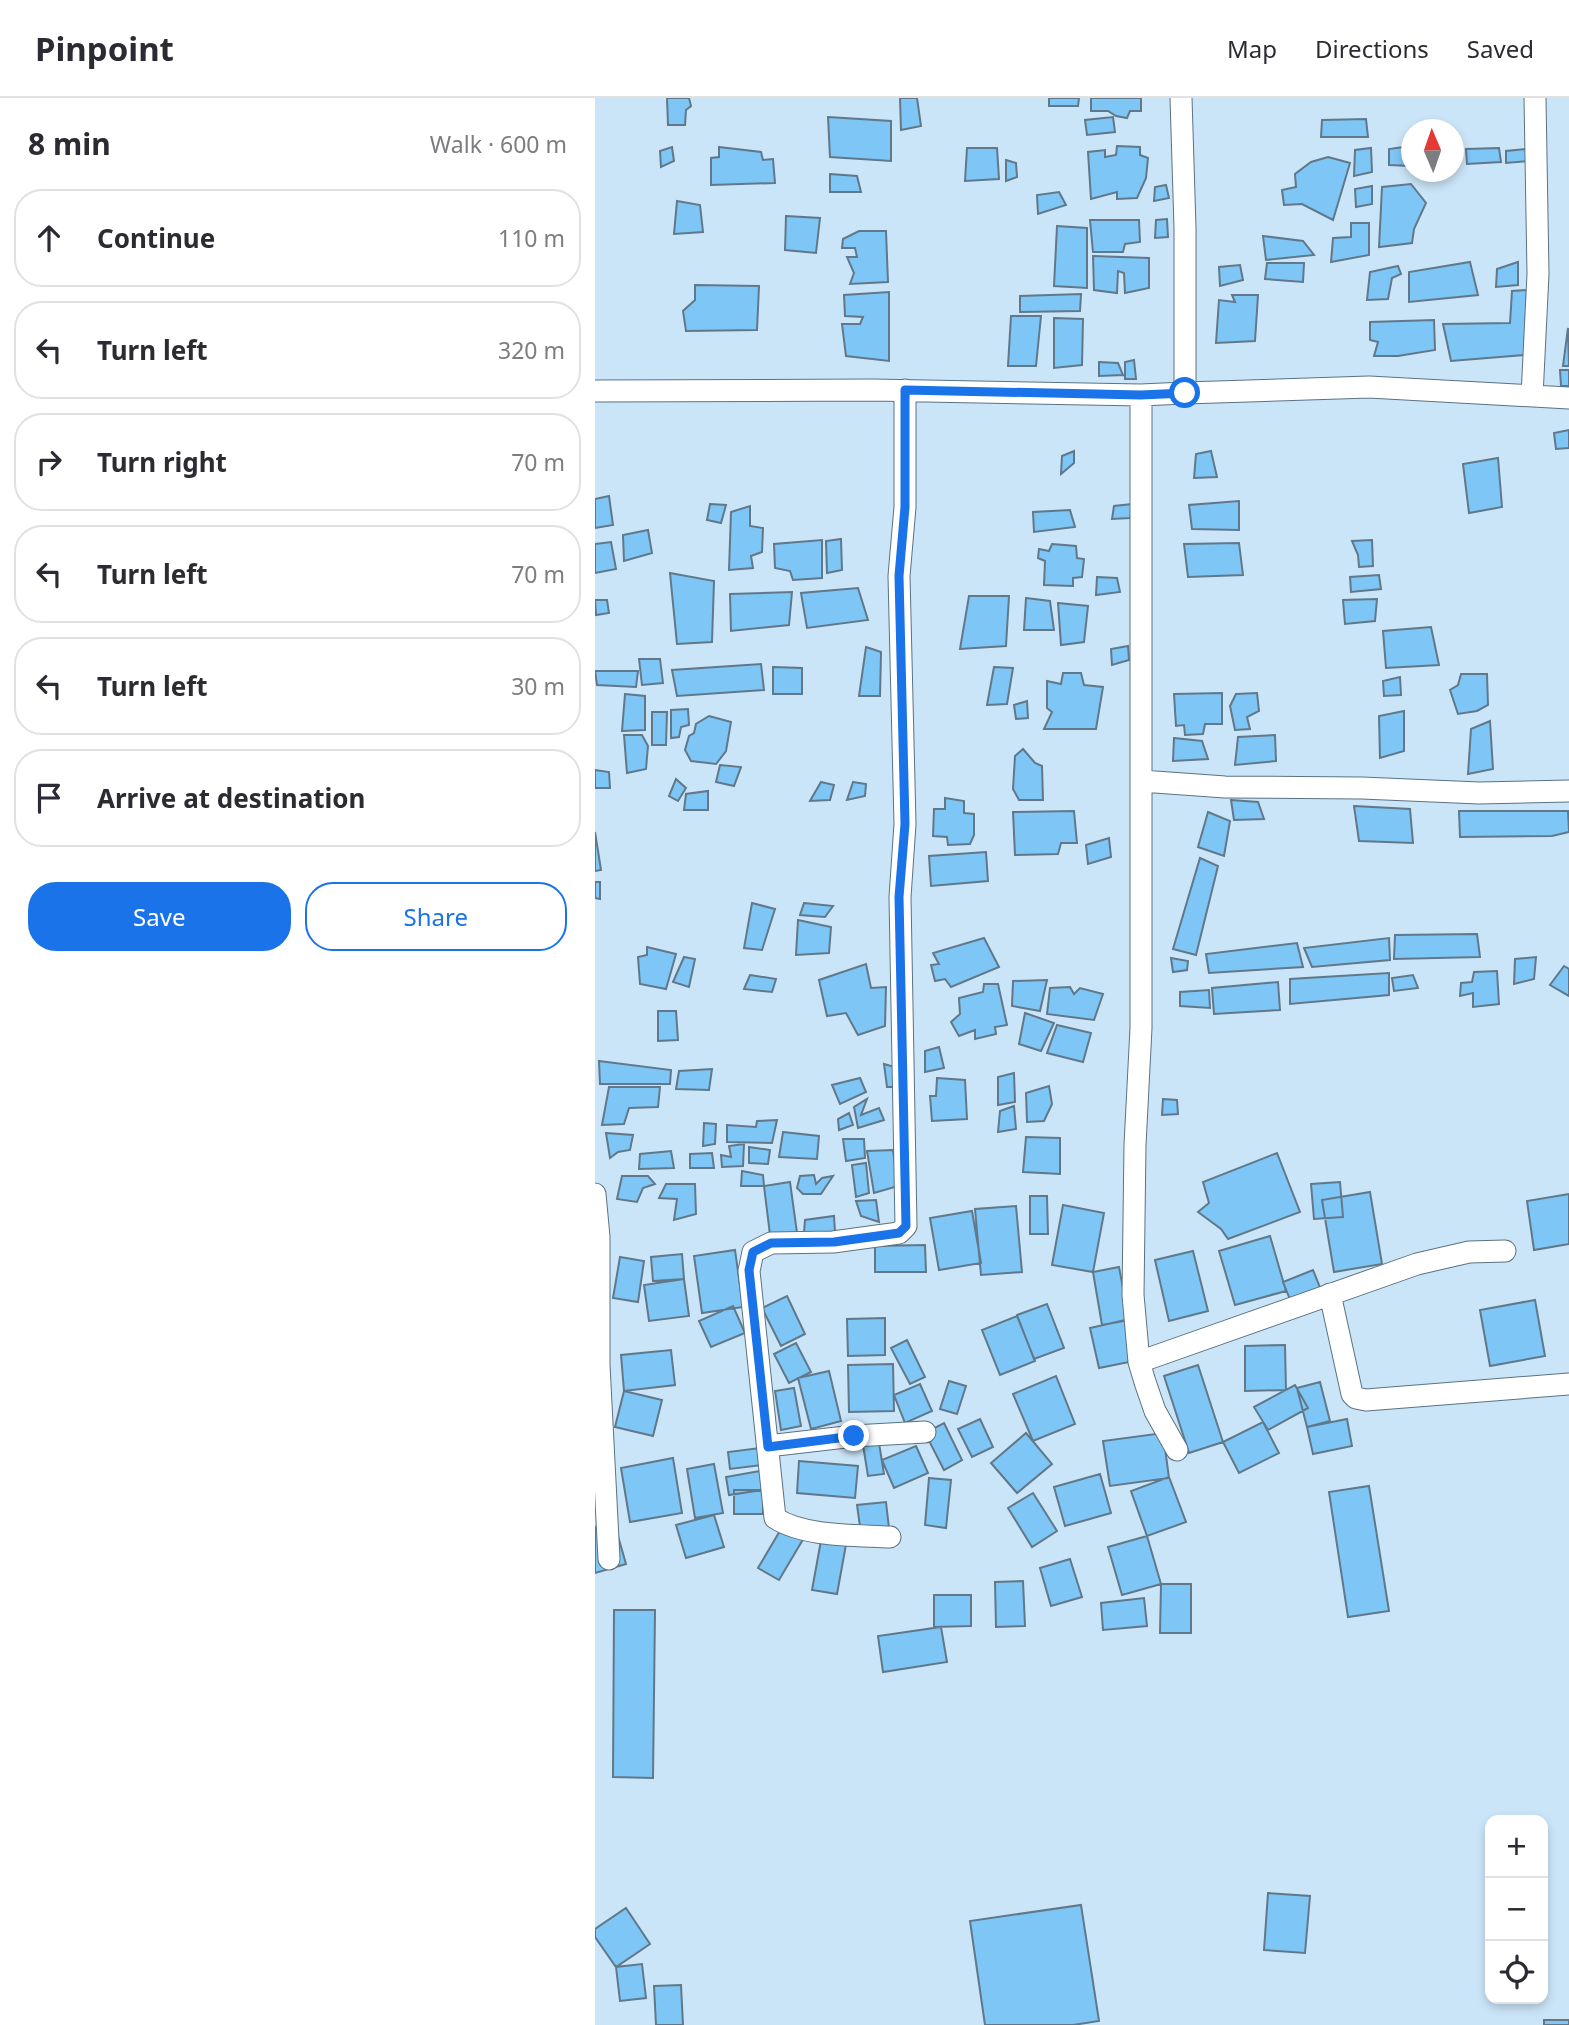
<!DOCTYPE html>
<meta charset="utf-8">
<style>
:root{--surface:#fff;--page:#f2f2f3;--text:#2b2b33;--muted:#7c7c81;--line:#e1e1e2;--accent:#1a73e8}
body{margin:0;font-family:"Noto Sans",sans-serif;background:var(--page);color:var(--text)}
.controls{position:absolute;right:21px;bottom:21px;display:grid;overflow:hidden;border-radius:14px;box-shadow:0 4px 10px #0003}
.controls button{width:63px;height:63px;display:grid;place-items:center;padding:0;border:0;border-bottom:2px solid var(--line);background:var(--surface);color:var(--text);font:35px sans-serif}
.compass{position:absolute;left:806px;top:21px;width:63px;height:63px;border-radius:50%;background:var(--surface);box-shadow:0 4px 10px #0003;rotate:358deg}
.stop{position:absolute;width:21px;height:21px;margin:-16px;border:5px solid #1a73e8;border-radius:50%;background:#fff}
.stop.end{background:#1a73e8;border-color:#fff;box-shadow:0 2px 7px #0008}
.list{margin:0;padding:0;list-style:none}
h2{display:flex;justify-content:space-between;align-items:center;height:91px;margin:0;padding:0 28px;font-size:30px}
h2 small{font-size:23px;font-weight:400;color:var(--muted)}
.list li{display:grid;grid-template-columns:46px 1fr auto;gap:21px;align-items:center;box-sizing:border-box;height:98px;margin:0 14px 14px;padding:0 14px;border:2px solid var(--line);border-radius:28px}
.list b{display:block;font-size:26px;white-space:nowrap}
.list em{font-size:23px;font-style:normal;color:var(--muted)}
.actions{display:flex;gap:14px;padding:21px 28px}
.actions a{flex:1;padding:16px 0;border:2px solid var(--accent);border-radius:28px;text-align:center;font-size:24px;color:var(--accent)}
.actions .main{background:var(--accent);color:#fff}
.icon{flex:none;width:38px;height:38px;fill:none;stroke:currentColor;stroke-width:2;stroke-linecap:round;stroke-linejoin:round}
.map{position:relative;flex:none;width:974px;height:1927px;overflow:hidden}
header{display:flex;align-items:center;gap:42px;box-sizing:border-box;height:98px;padding:0 35px;background:var(--surface);border-bottom:2px solid var(--line)}
header strong{font-size:33px}
nav{display:flex;gap:38px;margin-inline-start:auto;font-size:24px}
main{display:flex}
aside{flex:1;background:var(--surface)}
.map>svg:first-child{display:block}
</style>
<header>
<strong>Pinpoint</strong>
<nav><a>Map</a><a>Directions</a><a>Saved</a></nav>
</header>
<main>
<aside>
<h2>8 min<small>Walk · 600 m</small></h2>
<ul class="list">
<li><svg class="icon" aria-label="ahead" viewBox="0 0 24 24"><path d="M12 20V5M6 11l6-6 6 6"/></svg><div><b>Continue</b></div><em>110 m</em></li>
<li><svg class="icon" aria-label="left" viewBox="0 0 24 24"><path d="M17 20v-9H6M10 6l-5 5 5 5"/></svg><div><b>Turn left</b></div><em>320 m</em></li>
<li><svg class="icon" aria-label="right" viewBox="0 0 24 24"><path d="M7 20v-9h11M14 6l5 5-5 5"/></svg><div><b>Turn right</b></div><em>70 m</em></li>
<li><svg class="icon" aria-label="left" viewBox="0 0 24 24"><path d="M17 20v-9H6M10 6l-5 5 5 5"/></svg><div><b>Turn left</b></div><em>70 m</em></li>
<li><svg class="icon" aria-label="left" viewBox="0 0 24 24"><path d="M17 20v-9H6M10 6l-5 5 5 5"/></svg><div><b>Turn left</b></div><em>30 m</em></li>
<li><svg class="icon" aria-label="arrive" viewBox="0 0 24 24"><path d="M6 21V4h12l-3 4 3 4H6"/></svg><div><b>Arrive at destination</b></div></li>
</ul>
<div class="actions"><a class="main">Save</a><a>Share</a></div>
</aside>
<div class="map">
<svg width="974" height="1927" viewBox="0 0 974 1927">
<rect width="100%" height="100%" fill="#cbe5f8"/>
<path fill="#7ec6f6" stroke="#607889" stroke-width="2" d="M72 0H94L96 8 91 12 90 27H73Z
M305 0H322L326 28 306 32Z
M454 0H484L483 8H454Z
M496 0H546V13H535L532 20 521 18 513 13H496Z
M233 19 296 23V63L235 59Z
M518 19 520 34 492 37 490 22Z
M771 21 773 39H726L727 22Z
M522 48 545 49V57L553 60 551 80 542 100 522 101V94L496 101 493 54 510 52V59L521 57Z
M816 48V68L794 67V51Z
M77 49 79 63 66 69 65 53Z
M124 49 166 54 168 62 178 61 180 85 116 87V60L124 59Z
M372 50H402L404 81 370 83Z
M776 50 777 74 759 78 760 52Z
M904 50 906 64 872 66 871 51Z
M932 51 933 63 911 65V53Z
M733 59 755 65 738 122 707 106 689 107 687 92 701 89 700 76 716 64Z
M411 62 421 65 422 79 411 83Z
M235 76 262 78 266 94H235Z
M816 86 831 105 819 131 817 145 784 149 787 89Z
M571 87 574 100 559 103 560 89Z
M777 88V106L761 109 760 91Z
M464 94 471 107 443 116 442 97Z
M82 103 105 107 108 134 79 136Z
M191 118 225 120 221 155 190 152Z
M572 121 573 139 560 140 561 122Z
M495 122H544L545 144 530 146 528 154H498Z
M756 125H774V157L736 164 738 140 756 139Z
M462 128 492 130V190L459 188Z
M264 133H291L293 184 255 186 259 175 252 159H262L260 150H247L248 141Z
M668 138 708 143 719 157 671 162Z
M498 158 554 160V190L530 195 529 175 523 173 522 195 499 192Z
M875 164 883 197 814 204V174Z
M923 164V187L901 189 902 171Z
M672 165H709L708 184 670 181Z
M645 167 648 182 625 188 624 169Z
M803 168 806 176 797 180 793 201 772 202 775 174Z
M100 187 164 188 162 232 91 233 88 213 100 202Z
M932 192 929 257 856 263 848 226 915 225 917 193Z
M294 194V263L251 258 247 226H265L268 219 250 218 249 197Z
M486 196 485 213 425 214V198Z
M637 197H663L660 243 621 245 624 202 640 204Z
M416 218H446L441 268H413Z
M459 220 488 221 487 267 459 270Z
M839 222 840 252 803 258H779L783 244 775 242V224Z
M973 230 974 268H968Z
M539 262 541 281H530V264Z
M504 264 523 265 528 277 504 278Z
M965 272H974V288H966Z
M974 332V350L961 351 959 335Z
M479 353V365L466 376 467 358Z
M616 353 622 379 599 380 601 356Z
M903 360 907 409 874 415 868 366Z
M14 398 18 427 0 430V401Z
M644 403V432L597 431 594 407Z
M115 406 131 407 126 425 112 422Z
M538 406 535 420 517 421 519 408Z
M155 408V428L168 430 167 454 156 458 158 470 134 472 136 414Z
M475 412 480 429 439 434 438 414Z
M53 432 57 455 29 463 28 437Z
M246 441 247 472 232 475 231 443Z
M227 442V480L198 482 195 473 180 470 179 446Z
M777 442 778 468 764 469 763 457 757 443Z
M16 444 21 471 0 475V446Z
M644 445 648 477 593 479 589 446Z
M457 446 481 448 482 460 489 461 487 479 478 480V488L449 487 450 463 443 460 444 451 454 453Z
M75 475 119 483 117 544 82 546Z
M784 477 786 491 756 494 755 479Z
M502 479 522 480 525 494 501 497Z
M263 490 273 522 212 530 206 495Z
M197 494 194 527 136 533 135 496Z
M374 498H414L411 548 365 551Z
M431 500 455 503 459 532H429Z
M782 501 780 523 750 526 748 502Z
M0 502H12L14 515 1 517Z
M463 505 493 508 489 544 466 547Z
M836 529 844 567 791 570 788 533Z
M533 548 534 562 517 567 516 551Z
M271 549 286 554 285 598H264Z
M44 561H65L68 585 47 587Z
M166 566 169 592 82 598 77 572Z
M178 569 207 570V596H178Z
M399 569 418 570 412 606 392 607Z
M0 573H43L41 589 2 587Z
M468 575H486L489 587 508 589 501 631H449L457 614 452 610V583L466 586Z
M866 576H892L893 607 882 613 863 616 855 592 863 587Z
M805 579 806 597 789 598 788 583Z
M627 595V626H610L608 636 590 637 589 627 581 628 579 596Z
M662 595 664 613 652 619 655 631 640 632 635 608 641 596Z
M30 596 50 598V632L27 633Z
M432 603 433 620 421 621 419 607Z
M93 611 94 627 86 629 84 639 76 640V612Z
M809 613V653L785 660 784 618Z
M57 614H72L71 647H57Z
M114 618 136 624 131 653 121 666 96 663 90 652 94 638 99 635 101 626Z
M895 623 898 671 873 676 876 631Z
M29 637H47L53 648 51 671 32 675Z
M680 637 681 663 640 667 643 639Z
M579 640 607 643 613 661 578 663Z
M428 651 440 665 447 668 448 702H424L418 691 420 658Z
M125 667 146 669 139 688 121 684Z
M0 672 14 674 15 690H0Z
M81 681 91 690 83 703 74 698Z
M226 684 239 687 235 702 215 703Z
M258 684 271 686 270 698 252 702Z
M113 693V712H89L91 696Z
M350 700 369 703V715L379 716V737L375 746 353 747 352 739 338 738 339 711H350Z
M636 702 663 704 669 721 639 722Z
M759 708 815 711 818 745 764 743Z
M479 713 482 745H466L463 756 420 757 418 714Z
M864 713H973L974 734 957 738 865 739Z
M613 714 635 723 629 758 603 749Z
M0 734 6 772 0 773Z
M514 740 516 759 493 766 491 747Z
M391 754 393 783 336 788 334 758Z
M605 760 623 768 601 857 578 851Z
M0 784H5V801L0 800Z
M157 805 180 811 167 852 149 850Z
M209 805 238 808 230 819 205 817Z
M203 822 236 829 234 855 201 857Z
M882 836 885 859 799 861 800 837Z
M389 840 404 869 356 889 350 881 340 883 336 867 344 866 338 855Z
M794 840 795 862 717 869 709 850Z
M702 845 708 869 614 875 611 856Z
M52 849 81 856 71 891 45 886 43 859 52 857Z
M89 859 100 861 94 889 78 884Z
M941 859 939 881 919 886 920 861Z
M576 860 593 863 592 872 578 874Z
M271 866 276 890 291 889 290 928 263 937 251 915 232 918 224 882Z
M969 868 974 871V898L955 887Z
M902 873 904 906 878 909V895L865 898 866 885 877 884 879 874Z
M794 875V897L695 906V881Z
M155 877 181 881 177 894 149 891Z
M818 877 823 890 799 893 797 880Z
M452 882 445 913 417 908 418 883Z
M683 884 685 912 619 916 617 890Z
M389 886H403L412 927 400 929 401 936 380 941V932L364 938 356 924 365 916 364 900 388 894Z
M475 889 479 896 485 890 508 896 499 922 452 916 455 890Z
M614 892 615 910 585 908V894Z
M63 913H81L83 942 63 943Z
M430 915 459 925 446 953 424 946Z
M462 927 496 935 488 964 452 955Z
M344 949 349 970 330 974V953Z
M4 963 76 972 75 986H5Z
M289 966 303 970 301 989H292Z
M117 971 114 992 81 991 84 973Z
M419 975 420 1004 403 1007V979Z
M265 980 271 994 245 1006 237 987Z
M342 980 370 982 372 1021 337 1023 335 998H341Z
M454 988 457 1006 449 1023 432 1024 431 995Z
M14 989H65L63 1009 34 1010 29 1026 7 1027Z
M272 1001 266 1017 284 1010 289 1022 263 1030 259 1009Z
M568 1001 582 1002 583 1016 567 1017Z
M419 1008 421 1031 403 1034 405 1013Z
M254 1015 258 1027 244 1032 243 1021Z
M182 1022 177 1045 132 1044V1027L161 1029 162 1023Z
M109 1025 121 1026 120 1046 108 1048Z
M188 1034 224 1038 222 1061 184 1059Z
M11 1035 38 1037 35 1052 23 1054 15 1060Z
M431 1039 465 1040V1076L428 1074Z
M248 1041H269L270 1060 251 1063Z
M149 1046 148 1068 127 1069 126 1057 136 1059 134 1048Z
M154 1049 175 1052 173 1066 154 1065Z
M298 1052 303 1088 279 1095 272 1053Z
M76 1053 79 1070 44 1071 45 1056Z
M117 1055 119 1070H95V1056Z
M682 1055 705 1114 633 1141 626 1131 603 1114 614 1105 608 1084Z
M271 1065 274 1095 261 1099 257 1067Z
M147 1073 168 1077 169 1088H146Z
M219 1077 221 1086 227 1080 238 1078 226 1096H208L202 1090 205 1078Z
M27 1078H53L60 1086 48 1090 42 1104 22 1101Z
M195 1084 203 1142 176 1145 169 1088Z
M745 1084 748 1119 719 1121 716 1086Z
M71 1086H100L101 1116 79 1122 82 1101 64 1100Z
M775 1094 787 1166 739 1174 727 1102Z
M974 1096V1146L939 1152 932 1103Z
M435 1098H452L453 1136H435Z
M281 1102 284 1124 266 1118 261 1103Z
M468 1107 509 1115 498 1174 457 1167Z
M421 1108 427 1174 386 1177 380 1111Z
M377 1113 386 1165 344 1172 335 1120Z
M239 1118 240 1134 209 1135 210 1122Z
M675 1138 691 1193 640 1207 624 1153Z
M330 1147 331 1174H280V1148Z
M140 1152 148 1209 107 1215 99 1158Z
M598 1153 613 1213 574 1223 560 1162Z
M87 1156 89 1181 58 1183 56 1159Z
M25 1159 49 1163 43 1204 18 1200Z
M524 1169 534 1222 507 1227 498 1174Z
M718 1172 726 1192 696 1204 688 1184Z
M89 1181 94 1218 54 1223 49 1187Z
M192 1198 210 1236 186 1248 167 1210Z
M940 1202 950 1258 895 1268 885 1212Z
M452 1206 469 1250 439 1261 422 1217Z
M138 1208 150 1235 116 1249 104 1223Z
M422 1218 440 1263 405 1277 387 1232Z
M290 1220V1257L253 1258 252 1221Z
M535 1221 544 1262 504 1270 495 1230Z
M312 1242 330 1279 315 1286 296 1250Z
M201 1245 216 1274 194 1285 179 1256Z
M690 1247 691 1292 650 1293V1248Z
M76 1252 80 1287 29 1293 26 1257Z
M298 1266 299 1313 254 1314 253 1267Z
M603 1267 628 1344 594 1355 569 1278Z
M234 1273 246 1323 216 1331 203 1280Z
M461 1278 480 1326 438 1343 418 1296Z
M354 1283 371 1288 362 1316 345 1311Z
M725 1284 735 1323 712 1329 702 1290Z
M325 1286 337 1313 310 1325 299 1297Z
M700 1287 713 1310 673 1332 659 1309Z
M199 1290 206 1328 186 1332 180 1293Z
M29 1293 67 1302 58 1338 20 1329Z
M385 1321 398 1349 377 1359 363 1331Z
M752 1321 757 1348 718 1356 712 1329Z
M668 1324 684 1355 644 1375 628 1344Z
M349 1325 367 1362 349 1372 330 1335Z
M431 1335 457 1366 422 1395 396 1365Z
M568 1335 574 1380 515 1388 508 1343Z
M283 1339 289 1376 273 1378 267 1341Z
M321 1348 333 1375 299 1390 287 1362Z
M172 1349 174 1366 135 1371 133 1354Z
M78 1360 87 1415 35 1424 26 1370Z
M204 1363 263 1368 260 1400 202 1395Z
M119 1366 128 1415 100 1420 92 1371Z
M171 1372 174 1391 134 1397 131 1379Z
M505 1376 516 1415 470 1428 459 1389Z
M574 1379 591 1424 552 1438 536 1393Z
M334 1380 356 1382 351 1430 330 1427Z
M774 1388 794 1513 753 1519 734 1394Z
M139 1392H168V1416H139Z
M438 1395 462 1433 437 1449 413 1410Z
M291 1404 295 1439 267 1443 262 1407Z
M119 1417 129 1449 91 1460 81 1427Z
M19 1424 31 1466 0 1475V1429Z
M189 1426 210 1438 184 1482 163 1470Z
M227 1437 252 1441 242 1496 217 1492Z
M552 1438 566 1486 527 1497 513 1449Z
M475 1461 487 1499 456 1508 445 1470Z
M428 1483 430 1528 401 1529 400 1484Z
M566 1486H596V1535H565Z
M339 1497H376V1528L339 1529Z
M549 1500 552 1528 508 1532 506 1505Z
M19 1512H60L58 1680 18 1679Z
M346 1529 352 1564 288 1574 283 1538Z
M673 1795 715 1798 710 1855 669 1852Z
M486 1807 504 1923 478 1927H390L375 1823Z
M31 1810 55 1846 21 1869 0 1839V1831Z
M47 1866 51 1900 25 1903 21 1869Z
M86 1887 88 1927H61L59 1888Z
M949 1922H974V1927H949Z"/>
<g fill="none" stroke-linecap="round" stroke-linejoin="round">
<g stroke="#5a7283" stroke-width="23">
<path id="street" d="M0 293 278 292 546 297 590 295V130L586 0
M590 295 774 289 974 300
M546 297V683L630 689 767 690 884 695 974 693
M937 298 943 176 940 0
M546 683V930L540 1047 538 1197 544 1264 550 1284 560 1313 582 1352
M0 1096 4 1139V1267L14 1461
M735 1196 757 1296 761 1300 771 1302 974 1286
M544 1264 822 1166 874 1154 910 1153
M173 1348 259 1338 330 1334
M295 1439C262 1437 209 1439 180 1420L154 1173 158 1154 176 1145 238 1144 304 1135 311 1128 305 799 310 726 304 478 310 409V292"/>
</g>
<use href="#street" stroke="#fff" stroke-width="21"/>
</g>
<g fill="none" stroke-linecap="round" stroke-linejoin="round">
<path stroke="#1a73e8" stroke-width="9" d="M259 1338 173 1349 154 1172 158 1154 176 1145 239 1144 304 1135 311 1128 304 799 310 726 304 478 310 409V292L546 297 590 295"/>
</g>
</svg>
<div class="controls">
<button>+</button>
<button>−</button>
<button><svg class="icon" aria-label="locate" viewBox="0 0 24 24"><circle cx="12" cy="12" r="6"/><path d="M12 2v4M12 18v4M2 12h4M18 12h4"/></svg></button>
</div>
<svg class="compass" viewBox="-18 -18 36 36"><path d="M0-13l5 13h-10z" fill="#e53935"/><path d="M0 13l5-13h-10z" fill="#7c7c81"/></svg>
<div class="stop" style="left:590px;top:295px"></div>
<div class="stop end" style="left:259px;top:1338px"></div>
</div>
</main>
